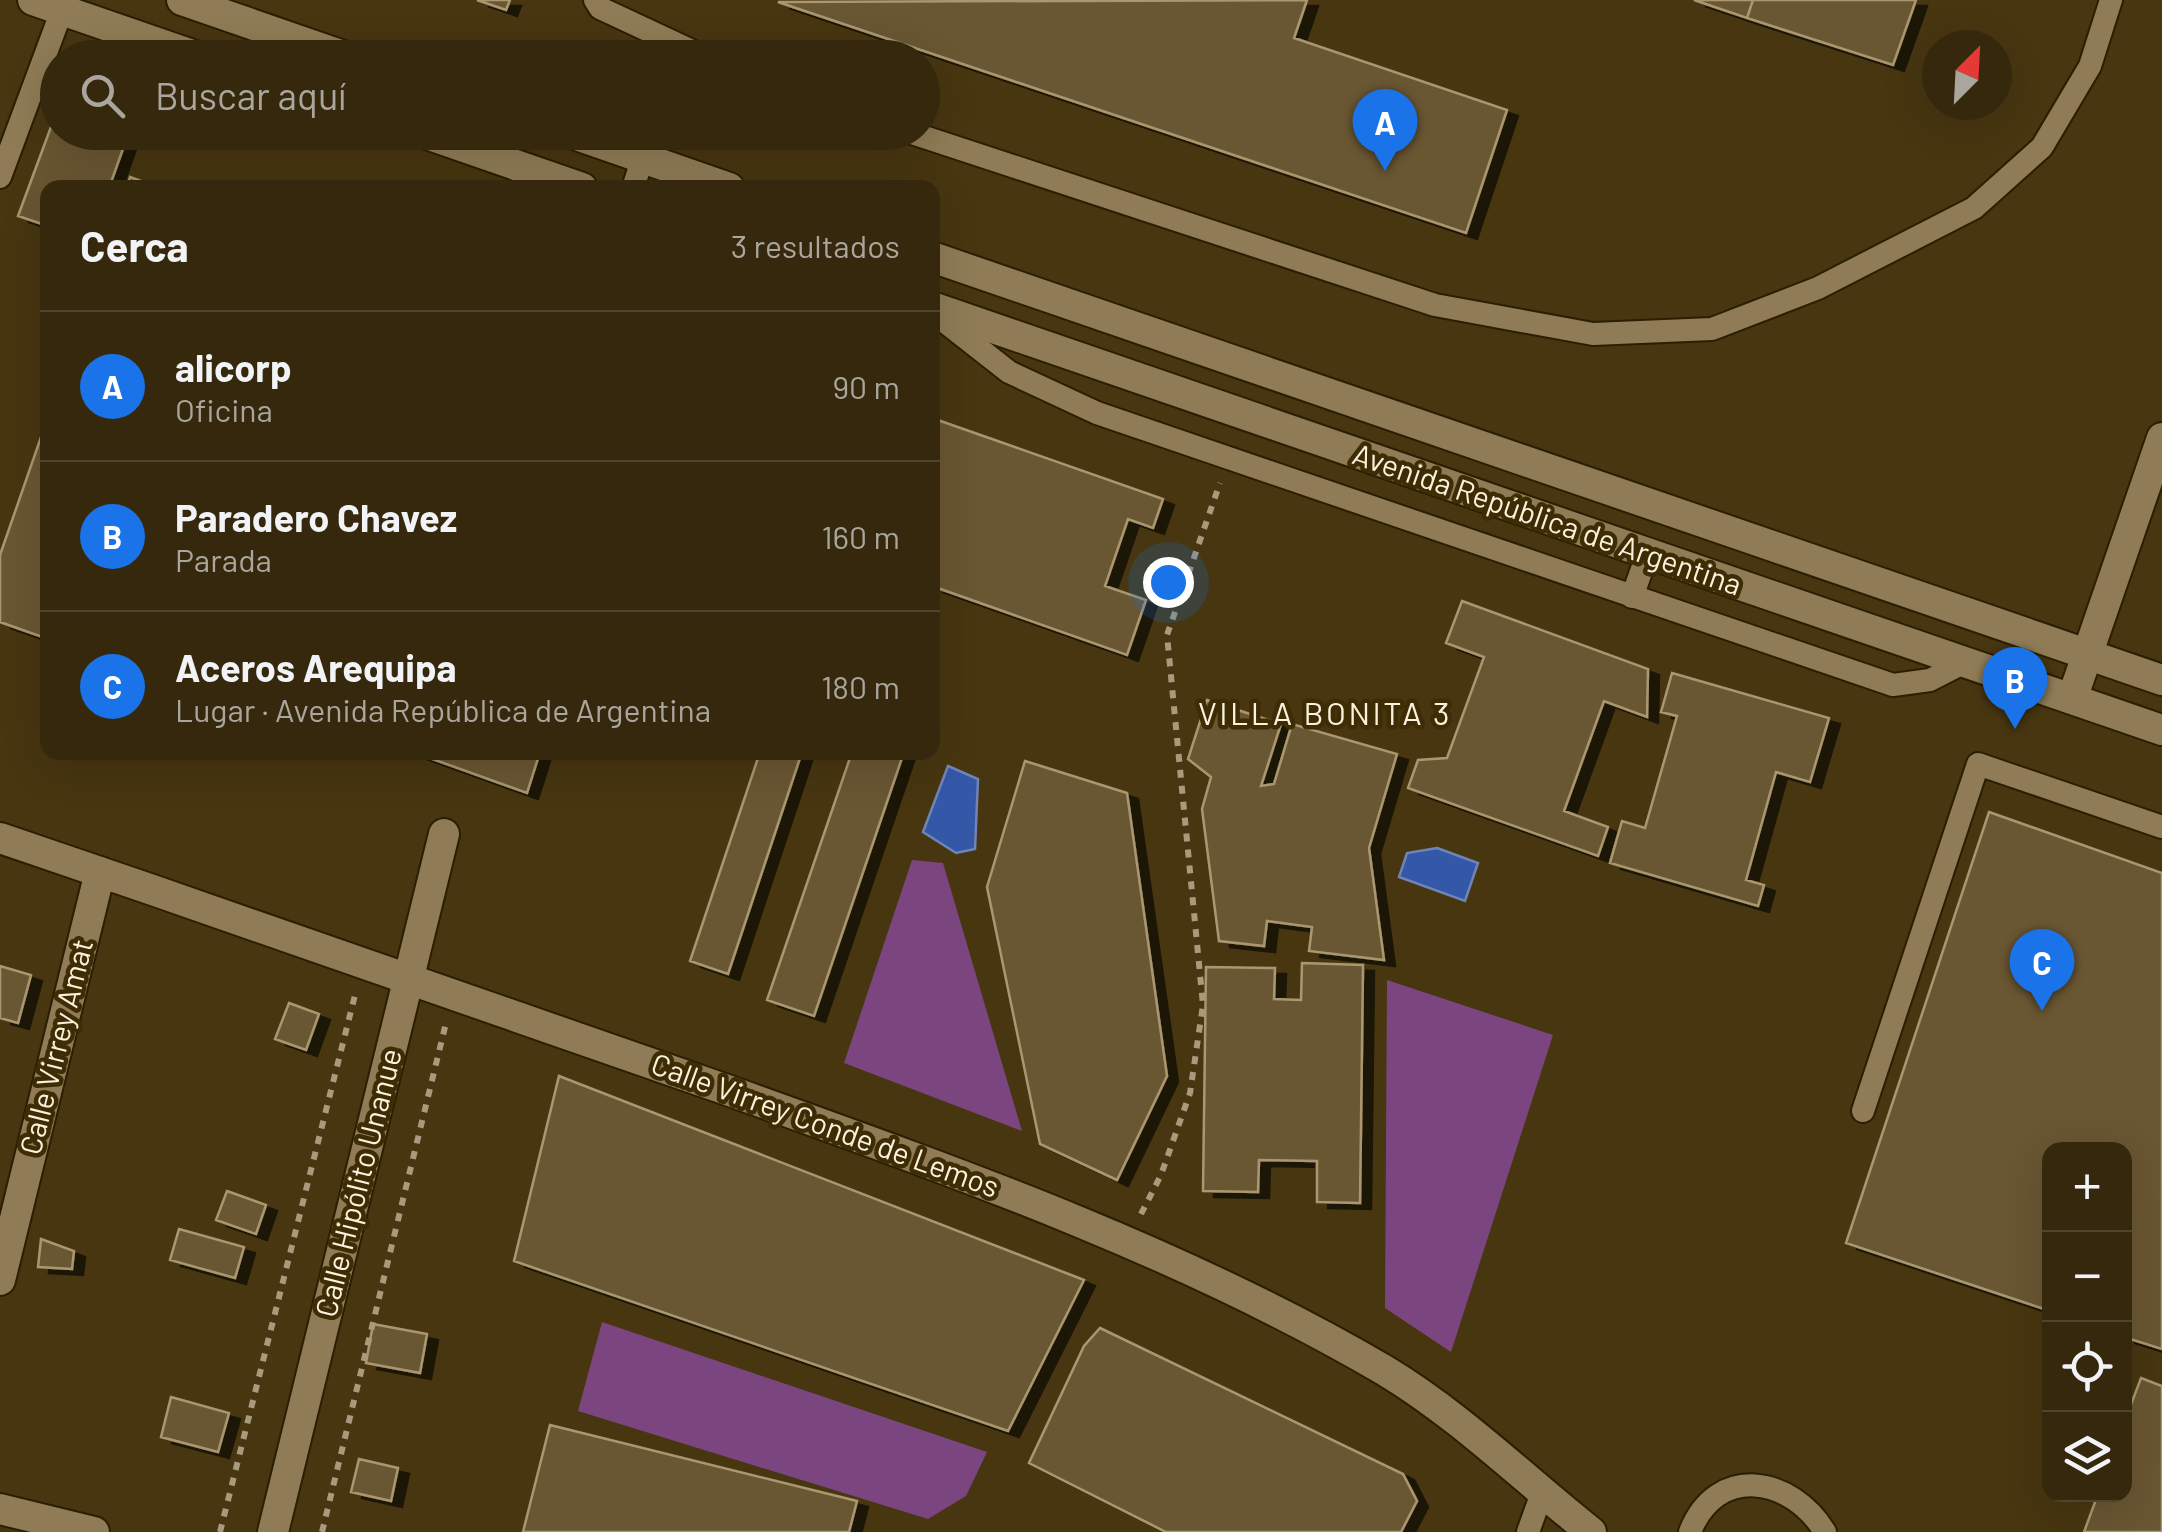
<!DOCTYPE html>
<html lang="es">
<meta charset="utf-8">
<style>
:root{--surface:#35280c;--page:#3d3015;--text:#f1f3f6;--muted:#aaa69d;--line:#4f442d;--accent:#1a73e8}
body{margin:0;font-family:Barlow,sans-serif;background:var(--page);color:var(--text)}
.controls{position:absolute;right:30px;bottom:30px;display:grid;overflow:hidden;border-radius:20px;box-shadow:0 10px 40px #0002}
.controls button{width:90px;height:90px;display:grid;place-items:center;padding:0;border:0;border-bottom:2px solid var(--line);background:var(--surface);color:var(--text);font:50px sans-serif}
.compass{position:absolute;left:1922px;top:30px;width:90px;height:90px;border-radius:50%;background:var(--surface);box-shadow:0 10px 40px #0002;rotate:24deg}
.you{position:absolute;left:1168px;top:582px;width:35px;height:35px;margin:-25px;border:8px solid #fff;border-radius:50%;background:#1a73e8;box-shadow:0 0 0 15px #1a73e833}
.badge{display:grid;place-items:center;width:65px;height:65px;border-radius:50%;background:var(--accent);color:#fff;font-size:32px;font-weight:700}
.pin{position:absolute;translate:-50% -82px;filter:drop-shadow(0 2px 5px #0008)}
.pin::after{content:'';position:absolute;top:52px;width:35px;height:30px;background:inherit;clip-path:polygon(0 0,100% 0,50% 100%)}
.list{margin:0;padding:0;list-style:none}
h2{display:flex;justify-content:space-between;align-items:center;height:130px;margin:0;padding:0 40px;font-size:42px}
h2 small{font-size:32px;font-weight:400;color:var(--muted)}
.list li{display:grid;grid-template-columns:65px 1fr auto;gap:30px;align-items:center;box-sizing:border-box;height:150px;padding:0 40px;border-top:2px solid var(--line)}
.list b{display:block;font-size:38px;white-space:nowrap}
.list p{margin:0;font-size:32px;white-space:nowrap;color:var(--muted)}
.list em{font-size:32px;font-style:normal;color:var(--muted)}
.icon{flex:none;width:55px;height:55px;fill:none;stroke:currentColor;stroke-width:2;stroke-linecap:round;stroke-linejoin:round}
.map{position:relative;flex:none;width:2162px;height:1532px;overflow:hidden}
.search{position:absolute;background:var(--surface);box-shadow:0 10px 40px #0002;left:40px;top:40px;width:900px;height:110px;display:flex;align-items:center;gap:25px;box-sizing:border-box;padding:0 35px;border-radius:55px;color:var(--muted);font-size:38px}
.panel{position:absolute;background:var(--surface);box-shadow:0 10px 40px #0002;left:40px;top:180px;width:900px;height:580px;border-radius:20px}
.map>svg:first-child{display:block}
</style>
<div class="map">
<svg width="2162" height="1532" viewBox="0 0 2162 1532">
<defs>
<filter id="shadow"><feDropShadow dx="11" dy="6" stdDeviation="0" flood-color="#0009"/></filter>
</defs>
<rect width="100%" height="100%" fill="#473610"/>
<path fill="#7b4680" d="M912 860 943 863 1022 1131 844 1063Z
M1387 980 1553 1035 1451 1352 1385 1308Z
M602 1322 987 1452 966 1496 928 1519 578 1411Z"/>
<path fill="#3457a7" stroke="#7085b7" stroke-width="2.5" d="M948 766 978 779 975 849 956 853 923 832Z
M1437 848 1478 863 1465 901 1399 877 1407 853Z"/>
<path fill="#695732" stroke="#aa9770" stroke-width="2.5" filter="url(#shadow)" d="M477 0H510L506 10Z
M1307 0 1294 38 1507 110 1466 233 778 2Z
M1694 0H1753L1747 18Z
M1753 0H1916L1893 65 1747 18Z
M58 108V132H129L109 188H48V226L18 216Z
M130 177 160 188H127Z
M48 417V639L0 622V555Z
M932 418 1163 499 1153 528 1128 519 1105 586 1146 600 1127 655 932 586Z
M1462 601 1648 669 1647 717 1604 701 1564 811 1608 827 1598 856 1408 788 1418 760 1447 758 1484 657 1446 643Z
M1672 673 1829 718 1810 782 1776 772 1746 880 1764 885 1758 906 1610 863 1622 821 1645 828 1677 716 1661 712Z
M1207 700 1281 724 1261 786 1274 784 1292 724 1397 754 1369 848 1384 960 1309 951 1312 927 1267 921 1264 946 1219 941 1202 809 1211 777 1188 759Z
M413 752H540L527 793Z
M760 752H802L728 974 690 961Z
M852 752H904L814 1016 767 1000Z
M1025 761 1127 793 1167 1076 1117 1180 1040 1144 987 887Z
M1989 812 2162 873V1349L2124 1337V1150H2050V1311L1846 1243Z
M1302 963 1363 965 1360 1203 1317 1202V1161L1259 1160 1258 1192 1203 1191 1206 967 1275 968 1274 999 1301 1000Z
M0 966 31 975 18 1023 0 1018Z
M289 1003 319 1014 306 1050 275 1039Z
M559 1076 1084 1280 1008 1431 514 1261Z
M227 1191 266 1205 256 1234 216 1220Z
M179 1229 244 1247 235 1278 170 1260Z
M41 1239 74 1251 72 1269 38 1267Z
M373 1324 427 1334 420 1373 366 1363Z
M1100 1328 1403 1474 1417 1501 1401 1532H1166L1029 1463 1084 1346Z
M2141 1378 2162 1386V1532H2084L2098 1494H2124V1423Z
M171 1397 229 1413 218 1452 161 1437Z
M550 1425 857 1501 849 1532H523Z
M359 1459 398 1468 391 1501 351 1492Z"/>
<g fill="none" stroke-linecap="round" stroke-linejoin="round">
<g stroke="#2b1e02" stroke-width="26">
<path id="lane" d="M595 0 600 8 707 58
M909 132 1435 305 1593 334 1712 329 1818 288 1974 208 2042 147 2090 66 2111 0
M0 177 62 10
M633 188 651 132
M935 314 1009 372 1097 413 1893 685 1930 680 1965 662
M1632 597 1647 555
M1863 1111 1978 764 2162 827
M1528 1532 1542 1493
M1690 1532C1717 1463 1792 1477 1825 1532"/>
</g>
<g stroke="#2b1e02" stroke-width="34">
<path id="street" d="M0 1280 100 872
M0 1509 94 1532
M273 1532 444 834"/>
</g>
<g stroke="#2b1e02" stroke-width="34">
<path id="secondary" d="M33 0 201 58
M182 0 349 58
M421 132 582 188
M568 132 729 188
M932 257 2162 680
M932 307 2162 730
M2072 699 2162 438
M0 838C244 921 488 1005 730 1091 953 1171 1179 1250 1384 1370 1459 1415 1523 1478 1591 1532"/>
</g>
<path stroke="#a79a7d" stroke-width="6" stroke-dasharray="8 8" stroke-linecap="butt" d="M1141 1214 1161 1175 1190 1093 1203 1005 1167 635 1220 483
M220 1532 356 991
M322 1532 446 1023"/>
<use href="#lane" stroke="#8f7c56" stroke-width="22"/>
<use href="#street" stroke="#8f7c56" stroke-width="30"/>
<use href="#secondary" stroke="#8f7c56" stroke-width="30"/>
</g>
<g text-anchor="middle" stroke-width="9" stroke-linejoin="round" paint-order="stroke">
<g font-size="30" fill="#fbf1dc" stroke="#3d2c04">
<text transform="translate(1547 520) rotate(19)" y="10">Avenida República de Argentina</text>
<text transform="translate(57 1047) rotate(-76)" y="10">Calle Virrey Amat</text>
<text transform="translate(825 1126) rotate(20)" y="10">Calle Virrey Conde de Lemos</text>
<text transform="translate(359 1183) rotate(-76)" y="10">Calle Hipólito Unanue</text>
</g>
<g font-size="32" letter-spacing="2.5" fill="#fbf1dc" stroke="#3d2c04">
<text x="1325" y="725">VILLA BONITA 3</text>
</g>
</g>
</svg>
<div class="controls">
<button>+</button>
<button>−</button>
<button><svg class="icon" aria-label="locate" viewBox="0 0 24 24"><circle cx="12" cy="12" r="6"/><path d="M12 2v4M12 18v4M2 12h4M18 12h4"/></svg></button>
<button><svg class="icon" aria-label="layers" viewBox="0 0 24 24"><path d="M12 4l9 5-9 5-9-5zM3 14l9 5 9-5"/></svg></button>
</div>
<svg class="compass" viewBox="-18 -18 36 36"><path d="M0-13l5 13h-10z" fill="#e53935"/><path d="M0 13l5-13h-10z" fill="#aaa69d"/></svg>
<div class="you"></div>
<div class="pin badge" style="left:1385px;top:171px">A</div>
<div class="pin badge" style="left:2015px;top:729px">B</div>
<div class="pin badge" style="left:2042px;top:1011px">C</div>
<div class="search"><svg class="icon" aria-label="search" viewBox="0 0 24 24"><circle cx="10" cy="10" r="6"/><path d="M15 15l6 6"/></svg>Buscar aquí</div>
<section class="panel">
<h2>Cerca<small>3 resultados</small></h2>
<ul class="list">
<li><span class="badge">A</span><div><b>alicorp</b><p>Oficina</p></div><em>90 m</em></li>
<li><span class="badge">B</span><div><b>Paradero Chavez</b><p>Parada</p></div><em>160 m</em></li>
<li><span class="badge">C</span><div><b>Aceros Arequipa</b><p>Lugar · Avenida República de Argentina</p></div><em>180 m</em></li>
</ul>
</section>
</div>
